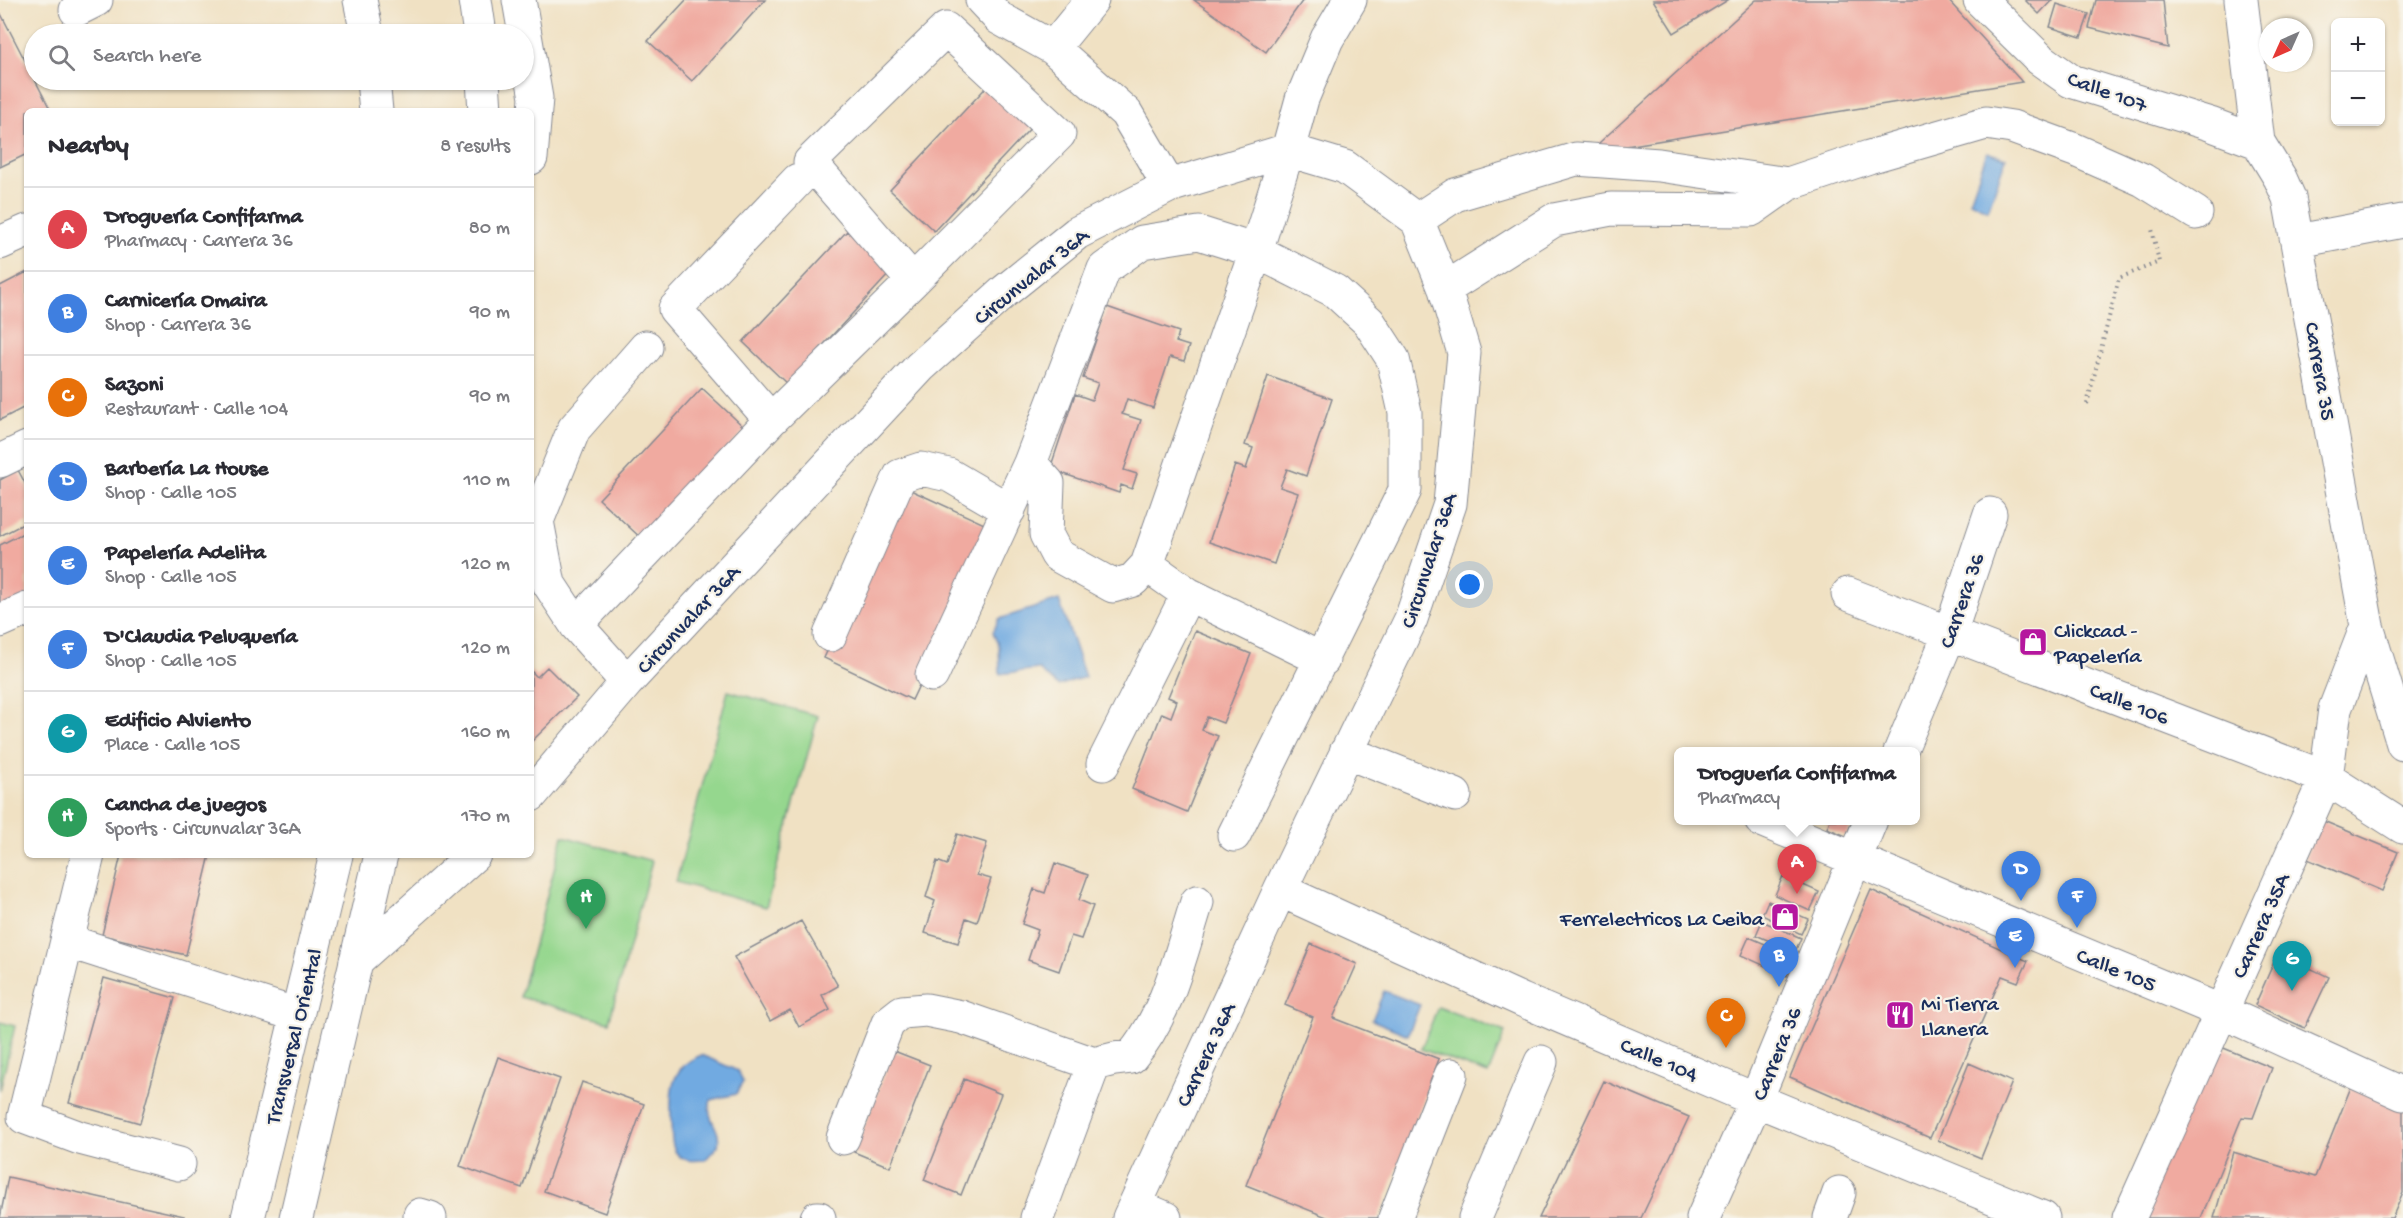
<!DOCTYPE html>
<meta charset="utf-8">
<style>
:root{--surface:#fff;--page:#f2f2f3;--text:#2b2b33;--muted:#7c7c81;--line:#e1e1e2;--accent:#b5179e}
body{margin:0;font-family:"Gochi Hand",sans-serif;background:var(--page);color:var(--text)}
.controls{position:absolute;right:18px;top:18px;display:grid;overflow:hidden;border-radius:9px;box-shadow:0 2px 4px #0004}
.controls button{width:54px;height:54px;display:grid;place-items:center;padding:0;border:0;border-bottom:2px solid var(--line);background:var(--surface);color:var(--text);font:30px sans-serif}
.compass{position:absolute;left:2259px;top:18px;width:54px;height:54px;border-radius:50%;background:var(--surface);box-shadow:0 2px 4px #0004;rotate:225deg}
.you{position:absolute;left:1470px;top:585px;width:21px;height:21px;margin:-15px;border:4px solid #fff;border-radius:50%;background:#1a73e8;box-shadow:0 0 0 9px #1a73e833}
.badge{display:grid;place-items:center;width:39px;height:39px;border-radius:50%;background:var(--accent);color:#fff;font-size:20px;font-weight:700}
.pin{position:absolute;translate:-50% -50px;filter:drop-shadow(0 2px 3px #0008)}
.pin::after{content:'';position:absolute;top:32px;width:21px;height:18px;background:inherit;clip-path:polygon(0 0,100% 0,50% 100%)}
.popup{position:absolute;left:1674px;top:747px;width:246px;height:78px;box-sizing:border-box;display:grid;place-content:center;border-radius:9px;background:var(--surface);filter:drop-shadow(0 2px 4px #0005);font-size:20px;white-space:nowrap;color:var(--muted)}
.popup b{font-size:22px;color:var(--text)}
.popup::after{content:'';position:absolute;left:50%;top:100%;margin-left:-12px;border:12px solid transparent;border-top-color:var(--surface)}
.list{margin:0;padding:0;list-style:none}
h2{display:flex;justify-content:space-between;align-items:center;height:78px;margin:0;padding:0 24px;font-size:26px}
h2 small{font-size:20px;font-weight:400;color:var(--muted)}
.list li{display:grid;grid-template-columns:39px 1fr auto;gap:18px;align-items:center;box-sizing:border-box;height:84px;padding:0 24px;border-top:2px solid var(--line)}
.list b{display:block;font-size:22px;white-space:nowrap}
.list p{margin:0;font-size:20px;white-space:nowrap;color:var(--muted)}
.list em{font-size:20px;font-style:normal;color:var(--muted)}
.icon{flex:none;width:33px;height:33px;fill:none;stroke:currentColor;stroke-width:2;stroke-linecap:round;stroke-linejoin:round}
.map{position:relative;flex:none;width:2403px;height:1218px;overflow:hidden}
.search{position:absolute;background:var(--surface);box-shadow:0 2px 4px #0004;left:24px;top:24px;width:510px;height:66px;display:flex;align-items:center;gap:15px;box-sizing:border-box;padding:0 21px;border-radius:33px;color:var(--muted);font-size:22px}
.panel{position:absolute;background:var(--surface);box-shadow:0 2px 4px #0004;left:24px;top:108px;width:510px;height:750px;border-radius:9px}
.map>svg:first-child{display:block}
</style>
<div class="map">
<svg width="2403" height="1218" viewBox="0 0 2403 1218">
<rect width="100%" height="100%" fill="#f7f3e8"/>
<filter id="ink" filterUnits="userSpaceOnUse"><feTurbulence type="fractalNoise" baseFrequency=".0167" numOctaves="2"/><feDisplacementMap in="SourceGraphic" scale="12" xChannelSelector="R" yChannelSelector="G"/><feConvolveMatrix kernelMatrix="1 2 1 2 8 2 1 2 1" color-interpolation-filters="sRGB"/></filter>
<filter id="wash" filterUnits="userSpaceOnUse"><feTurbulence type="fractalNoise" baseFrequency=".008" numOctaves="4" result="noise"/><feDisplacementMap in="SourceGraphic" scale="24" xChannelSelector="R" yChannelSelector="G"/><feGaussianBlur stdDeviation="1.35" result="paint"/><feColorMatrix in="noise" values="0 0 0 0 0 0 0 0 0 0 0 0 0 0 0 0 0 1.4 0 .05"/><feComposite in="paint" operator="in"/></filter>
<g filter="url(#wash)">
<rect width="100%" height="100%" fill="#f0e1c3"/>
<path fill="#95d78e" stroke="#588376" stroke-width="1.5" d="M728 691 818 716 766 907 676 882Z
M563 836 652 861 609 1022 520 997Z
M1438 1007 1505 1032 1488 1074 1421 1049Z
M0 1022 15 1026 0 1090Z"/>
<path fill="#71aae1" stroke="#466ca0" stroke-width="1.5" d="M1987 152 2006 158 1988 210 1970 201Z
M1059 600 1085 677 1058 686 1038 669 1000 674 999 647 993 632 999 619Z
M1384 991 1420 1005 1408 1035 1372 1020Z
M702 1055 738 1071 743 1082 736 1094 711 1100C704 1120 722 1126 718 1146L705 1160C693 1161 682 1162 675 1151 670 1142 672 1131 671 1122 671 1094 668 1067 702 1055Z"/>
<g id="blocks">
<path fill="#f0aaa0" d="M686 0H765L692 81 648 41Z
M1194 0H1303L1266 52Z
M1653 0H1728L1674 33Z
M1756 0H1948L2022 82 1589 152Z
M2025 0H2052L2039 14Z
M2096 0H2163L2168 48 2089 28Z
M2057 4 2089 14 2081 37 2050 27Z
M0 12 51 111H27V154L0 167Z
M994 79 1038 120 934 231 890 190Z
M847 231 891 272 787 384 743 342Z
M27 272V406L0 420V286Z
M1107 307 1179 332 1176 342 1189 346 1184 361 1170 357 1153 408 1127 399 1122 414 1141 420 1124 470 1137 474 1132 489 1121 485 1119 493 1050 469 1075 394 1092 400 1098 383 1083 378Z
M1268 376 1332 399 1306 476 1287 469 1280 487 1298 493 1274 564 1209 542 1235 465 1246 469 1253 448 1245 445Z
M702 388 746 429 643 540 599 499Z
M18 470 27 487V522L0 536V480Z
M904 487 993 528 912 700 824 658Z
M27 531V597L0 611V545Z
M1195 631 1251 654 1223 723 1207 717 1202 730 1218 736 1187 812 1132 789 1162 713 1171 717 1177 701 1168 697Z
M547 667 577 697 531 742V671L537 677Z
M1830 820H1853L1846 836 1827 828Z
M2321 820 2398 852 2382 891 2305 858Z
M957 834 987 843 977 875 991 879 977 922 966 918 958 943 925 933 935 901 926 897 937 861 947 865Z
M121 855H210L186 955 102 935Z
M1055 863 1088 875 1079 900 1093 906 1081 939 1071 936 1059 971 1028 960 1038 930 1022 924 1034 889 1045 893Z
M1783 876 1819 892 1810 911 1775 895Z
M1871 890 2028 961 2018 982 2002 976 1930 1138 1790 1077Z
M1768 901 1808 919 1801 934 1762 915Z
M801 921 838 986 822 995 830 1010 799 1027 790 1010 770 1021 734 957Z
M1762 921 1801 938 1795 952 1756 935Z
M1749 937 1795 957 1787 976 1741 955Z
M1311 944 1357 964 1333 1018 1439 1059 1378 1218H1329L1246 1185 1313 1017 1285 1005Z
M2278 953 2329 977 2305 1028 2255 1005Z
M104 978 175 998 140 1123 69 1103Z
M2209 1042 2272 1068 2253 1118 2242 1117 2201 1218H2139Z
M894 1051 930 1065 890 1167 854 1152Z
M498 1057 560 1079 522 1188 460 1166Z
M1969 1063 2012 1082 1981 1158 1938 1140Z
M964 1079 1001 1094 961 1195 924 1180Z
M1604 1081 1689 1117 1641 1218H1539Z
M582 1082 644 1104 605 1213 544 1191Z
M2351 1087 2403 1109V1193L2392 1218H2214L2233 1152 2315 1177Z
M8 1177 184 1216 183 1218H0Z"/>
</g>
</g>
<g filter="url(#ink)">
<use href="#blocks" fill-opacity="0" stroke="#868890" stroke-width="1.5"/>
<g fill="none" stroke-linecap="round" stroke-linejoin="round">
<g stroke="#868890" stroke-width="35">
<path id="minor" d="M360 0 367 34
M982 0 999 18 1053 48 1126 113 1169 186
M1980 0 2040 59 2071 81 2210 124 2258 142
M2241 0 2258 142 2280 178 2289 198 2367 626 2403 744
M76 10 96 0
M1053 48 1092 0
M373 80 376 111
M1788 184 1869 157 1986 123 2012 127 2075 150 2143 180 2196 213
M1417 220 1455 195 1576 159 1659 165 1788 184 1751 210 1611 209 1554 220 1445 289
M2298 241 2403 221
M0 243 27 231
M771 420 675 309 798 180
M0 461 27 448
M1147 565 1188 594 1323 660
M1848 594 2326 778 2403 827
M0 621 27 609
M576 625 771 420 913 281 1059 134 946 29 810 162 913 281
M830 635 900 476 921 469 949 475 1009 510
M932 675 1030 463
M627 682 576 625 549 584 537 521 574 429 646 347
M1346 752 1455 795
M1900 752 1950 633 1990 514
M1103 764 1188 594
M531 795 627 682 920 367 1005 291 1077 233 1169 186 1288 150 1345 167 1417 220 1445 289 1464 353 1450 504 1411 619 1280 890 1129 1218
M1761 820 2220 1011 2403 1094
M1234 835 1405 490V412L1393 359 1369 322 1335 291 1256 251 1199 233 1142 242 1104 269 1030 463 1048 483 1046 534 1057 555 1113 586 1133 580 1147 565 1256 251 1288 150 1302 99 1327 39 1350 0
M1280 890 1522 1000 1756 1100 2043 1218
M67 941 88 855
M356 961 474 855
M843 1138 888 1023 902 1012 926 1010 961 1017 1094 1064 1114 1059 1131 1057C1168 1014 1180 955 1197 902
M179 1164 80 1138 24 1117 67 941 297 1015
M1135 1205 1165 1218
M420 1215 430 1218
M817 1218H819
M1037 1218 1094 1064
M1395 1218 1451 1075
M1475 1218 1541 1062
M1703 1218 1756 1100 1871 820
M1830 1218 1839 1193
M2129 1218 2326 778 2335 709 2367 626"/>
</g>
<g stroke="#868890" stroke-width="35">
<path id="major" d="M475 0 480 34
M519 0 536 98 531 158
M483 80 485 111
M248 1218 336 855
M296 1218 381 855"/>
</g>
<path stroke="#868890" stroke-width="4" stroke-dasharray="1.5 4.5" stroke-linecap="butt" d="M2087 404 2119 278 2159 262 2152 229"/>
<use href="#minor" stroke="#fff" stroke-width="33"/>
<use href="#major" stroke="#fff" stroke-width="33"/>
</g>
</g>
<defs>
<g id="shop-square" transform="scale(1.5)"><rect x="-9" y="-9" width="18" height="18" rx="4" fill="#b5179e" stroke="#f7f3e8"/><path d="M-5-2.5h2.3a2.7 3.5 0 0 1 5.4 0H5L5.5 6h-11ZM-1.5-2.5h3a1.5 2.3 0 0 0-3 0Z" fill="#fff"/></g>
<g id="restaurant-square" transform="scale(1.5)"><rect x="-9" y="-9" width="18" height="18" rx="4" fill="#b5179e" stroke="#f7f3e8"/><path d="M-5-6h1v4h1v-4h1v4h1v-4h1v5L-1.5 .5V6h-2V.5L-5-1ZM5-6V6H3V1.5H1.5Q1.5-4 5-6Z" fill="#fff"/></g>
</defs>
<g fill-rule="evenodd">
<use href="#shop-square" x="2033" y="642"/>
<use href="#shop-square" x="1785" y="917"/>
<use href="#restaurant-square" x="1900" y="1015"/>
</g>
<g text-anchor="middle" stroke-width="4.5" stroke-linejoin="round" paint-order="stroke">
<g font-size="22" fill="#1b2f5e" stroke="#f7f3e8">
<text transform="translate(2108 90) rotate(20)" y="8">Calle 107</text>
<text transform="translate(1030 275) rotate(-39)" y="8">Circunvalar 36A</text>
<text transform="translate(2322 371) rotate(80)" y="8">Carrera 35</text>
<text transform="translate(1427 560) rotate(-72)" y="8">Circunvalar 36A</text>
<text transform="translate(1960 600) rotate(-71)" y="8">Carrera 36</text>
<text transform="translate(687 618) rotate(-47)" y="8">Circunvalar 36A</text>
<text transform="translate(2130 702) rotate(21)" y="8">Calle 106</text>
<text transform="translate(2259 925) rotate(-66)" y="8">Carrera 35A</text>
<text transform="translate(2117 968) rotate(22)" y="8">Calle 105</text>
<text transform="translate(292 1036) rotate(-76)" y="8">Transversal Oriental</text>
<text transform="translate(1775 1053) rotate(-68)" y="8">Carrera 36</text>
<text transform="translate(1204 1054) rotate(-65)" y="8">Carrera 36A</text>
<text transform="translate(1660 1058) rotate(23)" y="8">Calle 104</text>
</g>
<g font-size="22" fill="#1b2f5e" stroke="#f7f3e8" text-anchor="start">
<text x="2054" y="637">Clickcad -<tspan x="2054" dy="25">Papelería</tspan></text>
<text x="1764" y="925" text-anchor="end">Ferrelectricos La Ceiba</text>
<text x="1921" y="1010">Mi Tierra<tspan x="1921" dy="25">Llanera</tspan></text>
</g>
</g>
</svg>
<div class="controls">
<button>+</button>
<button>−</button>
</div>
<svg class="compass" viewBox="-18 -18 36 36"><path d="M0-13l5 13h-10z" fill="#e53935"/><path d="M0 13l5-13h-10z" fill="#7c7c81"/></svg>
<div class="you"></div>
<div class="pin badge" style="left:1797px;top:894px;background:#e0444e">A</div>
<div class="popup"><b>Droguería Confifarma</b>Pharmacy</div>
<div class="pin badge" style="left:1779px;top:987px;background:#3f7fe0">B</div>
<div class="pin badge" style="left:1726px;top:1048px;background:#e8710a">C</div>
<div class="pin badge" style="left:2021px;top:901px;background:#3f7fe0">D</div>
<div class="pin badge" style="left:2015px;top:968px;background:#3f7fe0">E</div>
<div class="pin badge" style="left:2077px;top:928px;background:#3f7fe0">F</div>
<div class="pin badge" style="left:2292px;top:991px;background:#0f9aa8">G</div>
<div class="pin badge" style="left:586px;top:929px;background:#2e9e5b">H</div>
<div class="search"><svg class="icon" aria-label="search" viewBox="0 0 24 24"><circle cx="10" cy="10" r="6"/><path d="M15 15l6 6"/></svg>Search here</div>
<section class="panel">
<h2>Nearby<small>8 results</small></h2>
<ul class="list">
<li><span class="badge" style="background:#e0444e">A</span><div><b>Droguería Confifarma</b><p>Pharmacy · Carrera 36</p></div><em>80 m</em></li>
<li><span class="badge" style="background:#3f7fe0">B</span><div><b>Carnicería Omaira</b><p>Shop · Carrera 36</p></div><em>90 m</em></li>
<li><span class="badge" style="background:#e8710a">C</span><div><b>Sazoni</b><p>Restaurant · Calle 104</p></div><em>90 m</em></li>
<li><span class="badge" style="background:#3f7fe0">D</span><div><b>Barbería La House</b><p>Shop · Calle 105</p></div><em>110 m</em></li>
<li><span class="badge" style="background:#3f7fe0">E</span><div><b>Papelería Adelita</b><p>Shop · Calle 105</p></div><em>120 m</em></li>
<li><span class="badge" style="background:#3f7fe0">F</span><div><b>D'Claudia Peluquería</b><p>Shop · Calle 105</p></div><em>120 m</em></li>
<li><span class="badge" style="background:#0f9aa8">G</span><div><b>Edificio Alviento</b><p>Place · Calle 105</p></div><em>160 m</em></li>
<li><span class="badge" style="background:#2e9e5b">H</span><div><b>Cancha de juegos</b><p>Sports · Circunvalar 36A</p></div><em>170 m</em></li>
</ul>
</section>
</div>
